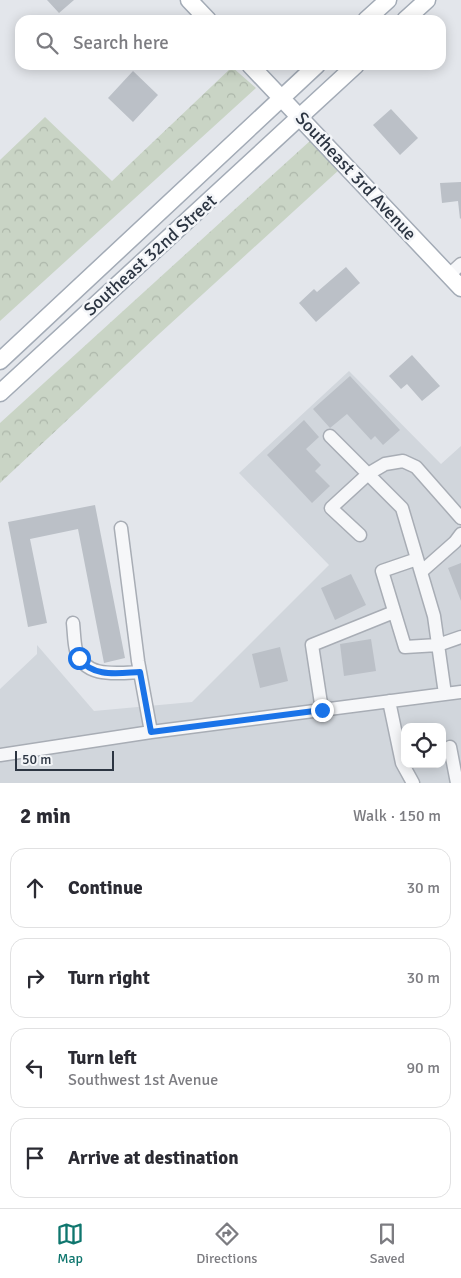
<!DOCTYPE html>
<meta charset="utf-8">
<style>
:root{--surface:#fff;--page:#f7f7f7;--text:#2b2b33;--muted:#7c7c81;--line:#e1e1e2;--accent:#0f766e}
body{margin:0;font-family:Signika,sans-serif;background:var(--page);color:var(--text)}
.controls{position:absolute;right:15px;bottom:15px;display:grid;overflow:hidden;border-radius:10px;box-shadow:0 2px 12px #0003}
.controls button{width:45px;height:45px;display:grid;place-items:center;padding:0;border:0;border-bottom:1px solid var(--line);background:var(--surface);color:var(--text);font:25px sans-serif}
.scale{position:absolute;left:15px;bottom:12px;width:99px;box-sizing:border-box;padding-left:5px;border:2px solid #2c3542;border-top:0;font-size:14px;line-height:18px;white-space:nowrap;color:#2c3542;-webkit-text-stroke:4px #f3f5f8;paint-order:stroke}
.stop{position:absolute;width:15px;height:15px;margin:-11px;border:4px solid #1a73e8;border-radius:50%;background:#fff}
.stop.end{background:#1a73e8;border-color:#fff;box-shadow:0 1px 5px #0008}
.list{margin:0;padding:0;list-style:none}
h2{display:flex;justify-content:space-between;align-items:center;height:65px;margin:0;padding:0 20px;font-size:21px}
h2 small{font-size:16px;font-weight:400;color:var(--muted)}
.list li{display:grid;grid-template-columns:32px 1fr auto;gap:15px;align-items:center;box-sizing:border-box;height:80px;margin:0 10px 10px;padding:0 10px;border:1px solid var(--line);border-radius:15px}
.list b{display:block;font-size:19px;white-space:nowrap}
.list p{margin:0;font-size:16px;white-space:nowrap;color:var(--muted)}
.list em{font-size:16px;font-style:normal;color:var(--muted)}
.icon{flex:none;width:28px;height:28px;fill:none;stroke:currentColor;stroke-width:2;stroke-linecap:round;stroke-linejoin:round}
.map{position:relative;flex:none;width:461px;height:783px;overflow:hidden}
.search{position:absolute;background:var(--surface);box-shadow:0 2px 12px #0003;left:15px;right:15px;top:15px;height:55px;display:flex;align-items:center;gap:12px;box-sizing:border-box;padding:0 18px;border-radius:15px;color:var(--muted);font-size:19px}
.sheet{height:425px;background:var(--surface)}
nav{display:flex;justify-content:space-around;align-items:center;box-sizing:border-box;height:70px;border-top:1px solid var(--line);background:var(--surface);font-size:14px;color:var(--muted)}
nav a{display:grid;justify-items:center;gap:2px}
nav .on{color:var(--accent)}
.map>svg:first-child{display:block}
</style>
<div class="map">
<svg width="461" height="783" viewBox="0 0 461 783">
<defs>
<pattern id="forest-crowns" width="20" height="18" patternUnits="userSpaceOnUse" patternTransform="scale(1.25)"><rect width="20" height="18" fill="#c9d4c5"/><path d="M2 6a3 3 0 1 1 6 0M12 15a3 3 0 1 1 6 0" fill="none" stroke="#adb7aa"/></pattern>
</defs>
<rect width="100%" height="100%" fill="#e3e6eb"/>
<path fill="#d1d6dc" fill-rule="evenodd" d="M349 371 441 464 461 446V783H0V689L37 654V645L94 711 192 702 329 565 239 473ZM405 727H442V764H405Z"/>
<path fill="url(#forest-crowns)" d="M232 67 256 88 0 321V160L45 117 112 181Z
M311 140 340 169 158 335 0 483V423Z"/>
<path fill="#bbc0c7" d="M47 0H74L59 13Z
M133 71 158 95 133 122 108 98Z
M391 109 418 138 400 155 373 125Z
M461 182V218L460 219 458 201 442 203 440 183Z
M346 267 360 283 316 322 299 303 314 289 317 292Z
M412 355 440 386 422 401 407 384 401 389 389 376Z
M350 376 400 430 383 445 375 436 371 440 347 414 330 428 313 409Z
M304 420 319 437 306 449 321 465 315 471 330 486 312 503 267 455Z
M95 505 125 658 104 663 78 529 30 539 47 623 28 627 8 522Z
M461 563V601L448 568Z
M351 574 366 605 335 620 321 588Z
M371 639 376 671 344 676 340 644Z
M280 647 288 681 260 688 252 654Z"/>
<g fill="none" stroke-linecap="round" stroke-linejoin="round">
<g stroke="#a8adb5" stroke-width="15">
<path id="minor" d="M449 275 461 264
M330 436 402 508 434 616 445 694
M121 528 138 661 151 732
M360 535 331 508 368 474 385 464 403 461 416 467 461 518
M417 559 382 571 405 647 438 645 461 637
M421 572 455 542 461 534
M73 623C74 632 74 642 76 650 84 679 118 673 140 672
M389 701 402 763 413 783
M322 710 312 645 394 612
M450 747 457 783
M0 755 151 732 461 692"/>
</g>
<g stroke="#a3abb6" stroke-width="19">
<path id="major" d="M189 0 208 20
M366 20 388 0
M405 20 427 0
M250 65 461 288
M0 361 317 65
M0 393 356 65"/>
</g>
<use href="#minor" stroke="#f6f7f9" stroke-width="12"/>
<use href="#major" stroke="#fff" stroke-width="16"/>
</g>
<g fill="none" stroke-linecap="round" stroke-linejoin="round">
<path stroke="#1a73e8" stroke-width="6" d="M79 658C93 678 118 673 140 672L151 732 322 710"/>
</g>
<g text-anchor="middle" stroke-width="5" stroke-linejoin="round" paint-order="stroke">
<g font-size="18" fill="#2c3542" stroke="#f3f5f8">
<text transform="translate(356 176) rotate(47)" y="6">Southeast 3rd Avenue</text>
<text transform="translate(150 255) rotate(-42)" y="6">Southeast 32nd Street</text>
</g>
</g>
</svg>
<div class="controls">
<button><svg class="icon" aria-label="locate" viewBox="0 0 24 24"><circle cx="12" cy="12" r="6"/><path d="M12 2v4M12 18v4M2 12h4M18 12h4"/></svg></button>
</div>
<div class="scale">50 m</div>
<div class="stop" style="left:79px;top:658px"></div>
<div class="stop end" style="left:322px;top:710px"></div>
<div class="search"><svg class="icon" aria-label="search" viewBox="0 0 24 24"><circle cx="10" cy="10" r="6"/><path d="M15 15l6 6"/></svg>Search here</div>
</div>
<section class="sheet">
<h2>2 min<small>Walk · 150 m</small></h2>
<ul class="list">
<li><svg class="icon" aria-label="ahead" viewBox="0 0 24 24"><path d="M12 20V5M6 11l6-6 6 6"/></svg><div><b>Continue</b></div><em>30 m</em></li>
<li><svg class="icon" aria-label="right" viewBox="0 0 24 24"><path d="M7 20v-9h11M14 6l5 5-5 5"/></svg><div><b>Turn right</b></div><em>30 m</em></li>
<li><svg class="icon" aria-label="left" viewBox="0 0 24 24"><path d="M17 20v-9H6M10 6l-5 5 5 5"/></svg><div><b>Turn left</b><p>Southwest 1st Avenue</p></div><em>90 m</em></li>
<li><svg class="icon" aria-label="arrive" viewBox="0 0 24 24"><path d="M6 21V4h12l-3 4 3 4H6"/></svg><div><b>Arrive at destination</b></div></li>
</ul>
</section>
<nav>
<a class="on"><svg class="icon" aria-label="map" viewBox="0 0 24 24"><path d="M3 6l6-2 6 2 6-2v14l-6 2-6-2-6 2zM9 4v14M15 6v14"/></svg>Map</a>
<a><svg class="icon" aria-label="directions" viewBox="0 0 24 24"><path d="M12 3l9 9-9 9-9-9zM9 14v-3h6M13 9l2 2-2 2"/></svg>Directions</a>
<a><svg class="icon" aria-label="saved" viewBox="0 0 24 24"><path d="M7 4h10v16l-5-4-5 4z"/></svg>Saved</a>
</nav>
